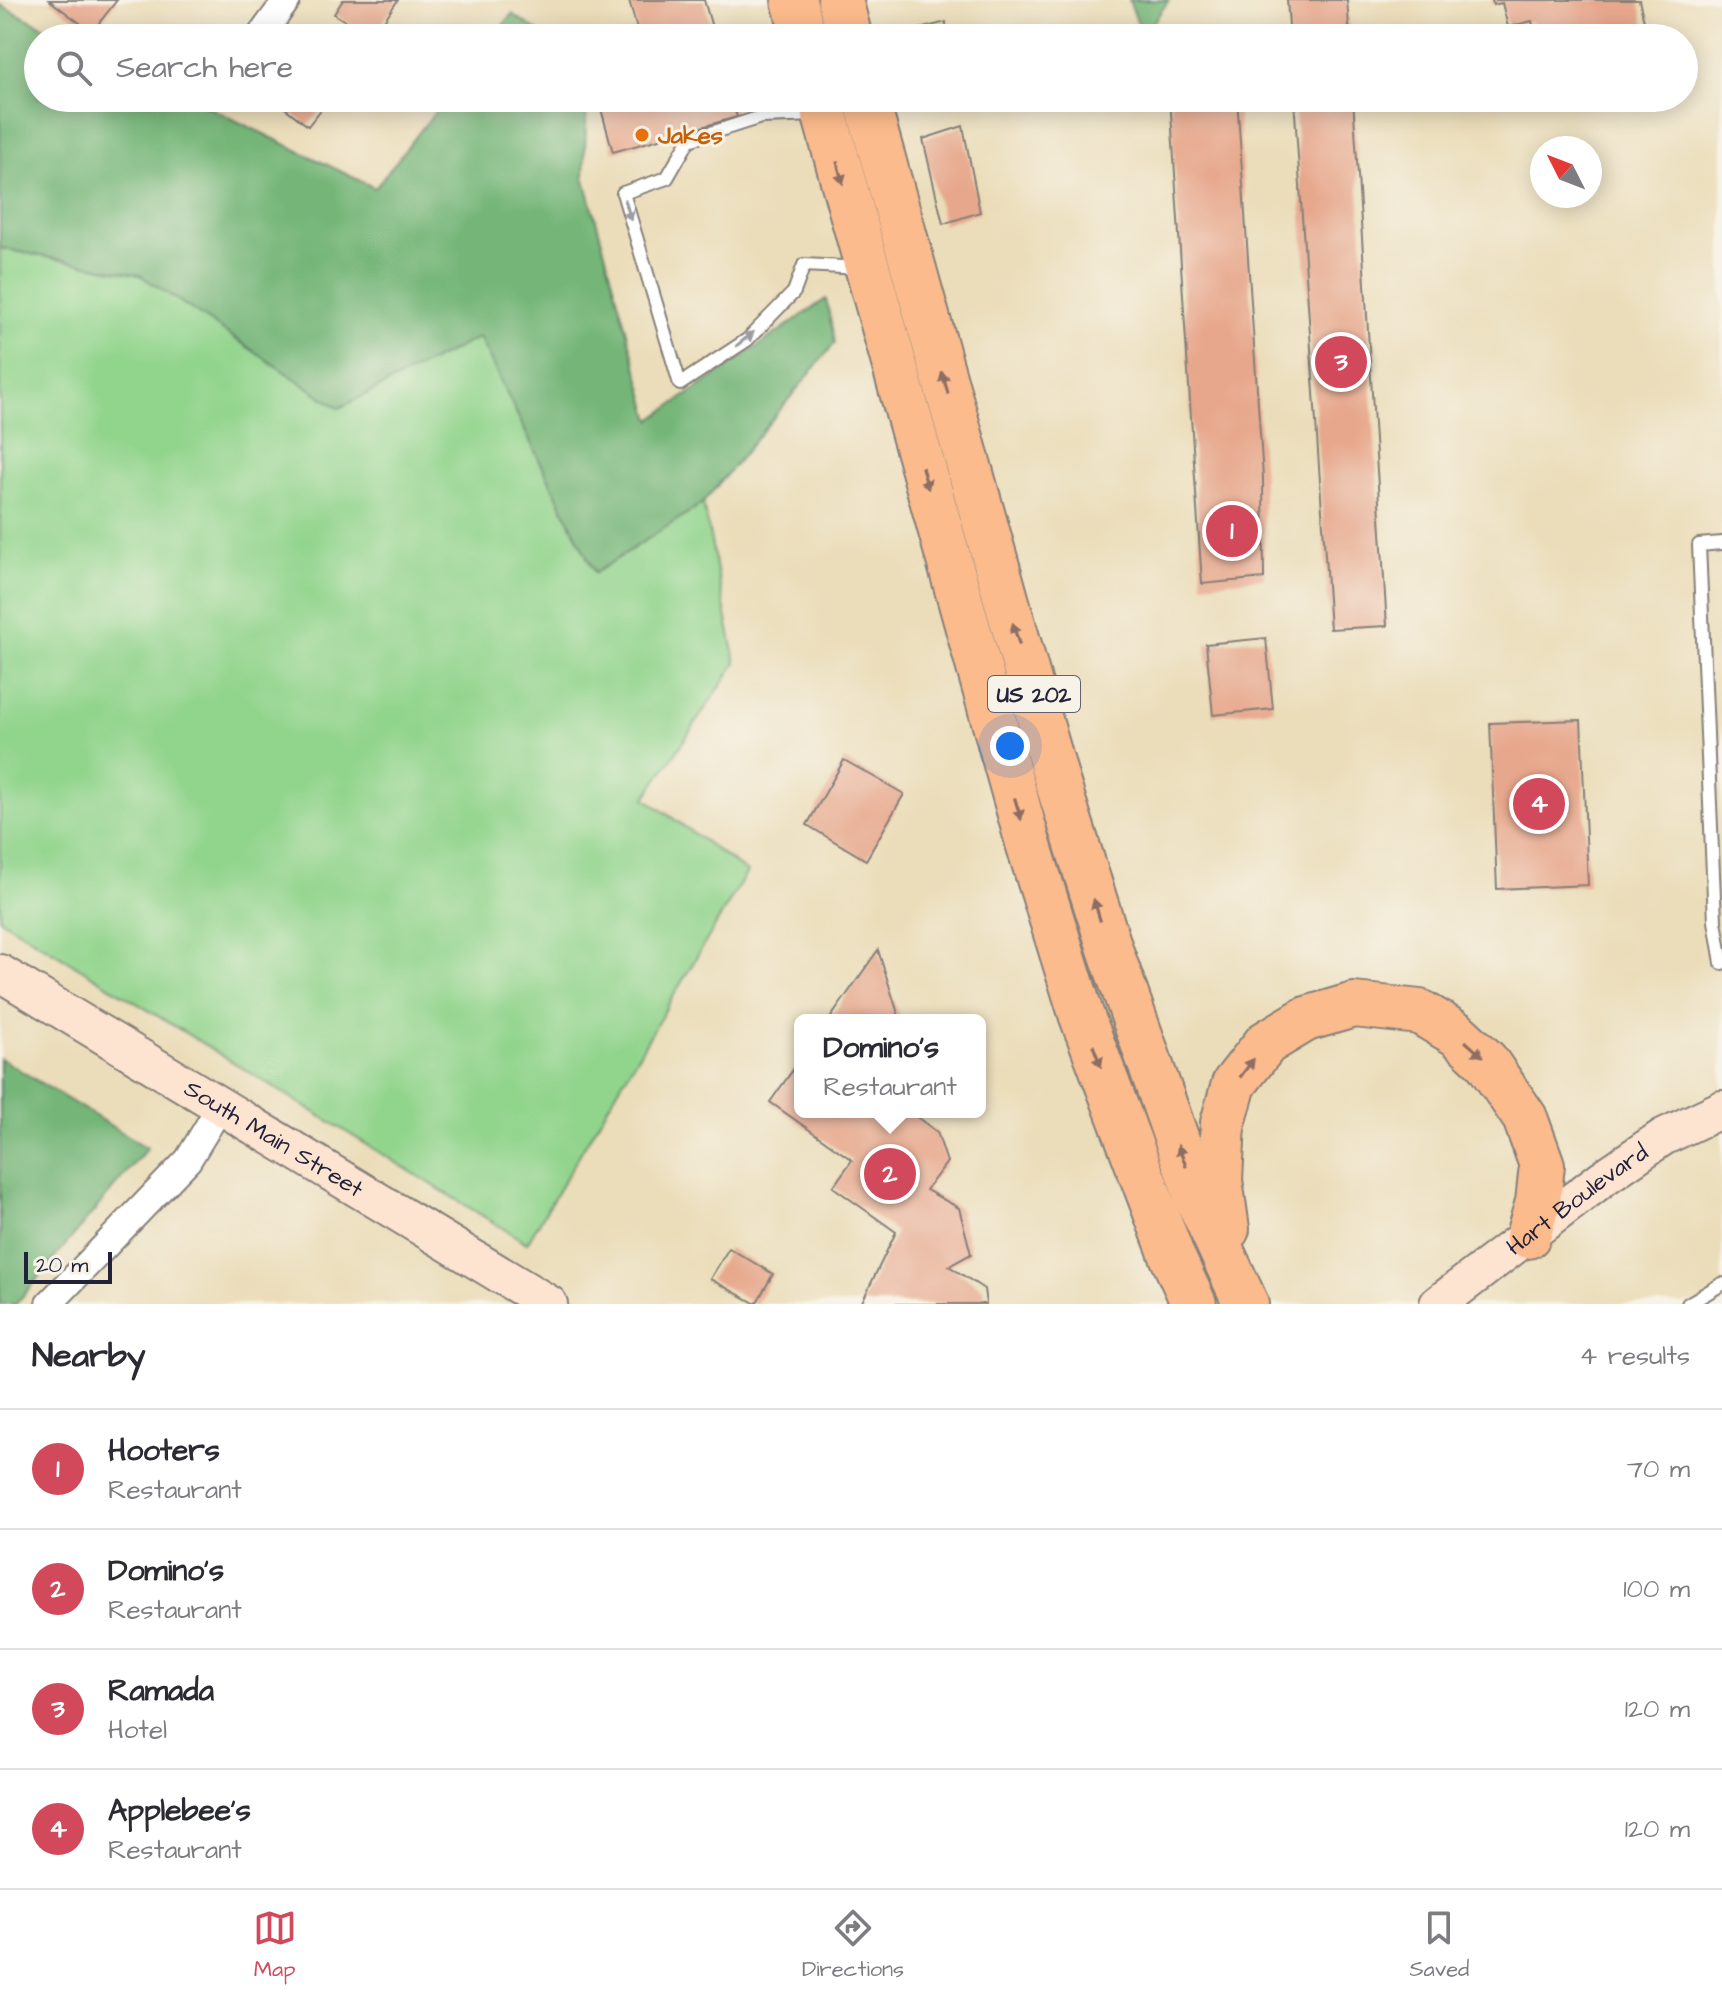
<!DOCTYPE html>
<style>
:root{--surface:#fff;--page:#f2f2f3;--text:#2b2b33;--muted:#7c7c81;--line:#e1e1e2;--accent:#d1495b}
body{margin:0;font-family:"Architects Daughter",sans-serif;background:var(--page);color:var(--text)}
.compass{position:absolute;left:1530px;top:136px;width:72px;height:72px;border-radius:50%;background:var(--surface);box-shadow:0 4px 20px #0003;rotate:312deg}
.scale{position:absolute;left:24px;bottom:20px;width:88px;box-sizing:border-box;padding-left:8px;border:4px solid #22223b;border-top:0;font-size:22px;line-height:28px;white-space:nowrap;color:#22223b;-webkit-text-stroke:6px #f7f3e8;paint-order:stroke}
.you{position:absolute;left:1010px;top:746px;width:28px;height:28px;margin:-20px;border:6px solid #fff;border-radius:50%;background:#1a73e8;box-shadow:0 0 0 12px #1a73e833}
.badge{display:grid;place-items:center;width:52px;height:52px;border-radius:50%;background:var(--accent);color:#fff;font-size:26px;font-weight:700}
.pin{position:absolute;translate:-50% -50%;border:4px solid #fff;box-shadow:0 2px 8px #0006}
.popup{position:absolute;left:794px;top:1014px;width:192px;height:104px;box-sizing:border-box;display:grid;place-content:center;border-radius:12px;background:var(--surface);filter:drop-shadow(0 2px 6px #0005);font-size:26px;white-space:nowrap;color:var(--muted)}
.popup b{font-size:30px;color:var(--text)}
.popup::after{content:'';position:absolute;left:50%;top:100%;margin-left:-16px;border:16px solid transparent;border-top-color:var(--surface)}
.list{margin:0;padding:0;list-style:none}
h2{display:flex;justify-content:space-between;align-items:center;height:104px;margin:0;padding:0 32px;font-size:34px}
h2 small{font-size:26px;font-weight:400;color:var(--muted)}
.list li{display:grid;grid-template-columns:52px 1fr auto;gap:24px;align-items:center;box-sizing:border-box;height:120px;padding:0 32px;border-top:2px solid var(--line)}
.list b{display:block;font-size:30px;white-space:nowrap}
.list p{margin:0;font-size:26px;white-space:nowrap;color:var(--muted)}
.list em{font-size:26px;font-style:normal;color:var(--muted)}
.icon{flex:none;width:44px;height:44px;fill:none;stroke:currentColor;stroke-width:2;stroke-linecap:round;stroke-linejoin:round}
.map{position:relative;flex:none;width:1722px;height:1304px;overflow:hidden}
.search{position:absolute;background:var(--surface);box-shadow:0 4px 20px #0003;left:24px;right:24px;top:24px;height:88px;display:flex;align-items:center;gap:20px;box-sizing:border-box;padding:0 28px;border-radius:44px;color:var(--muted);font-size:30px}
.sheet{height:584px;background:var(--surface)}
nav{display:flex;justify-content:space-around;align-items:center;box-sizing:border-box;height:112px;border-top:2px solid var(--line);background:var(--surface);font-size:22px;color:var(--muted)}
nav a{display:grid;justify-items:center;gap:4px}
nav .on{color:var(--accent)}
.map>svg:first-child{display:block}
</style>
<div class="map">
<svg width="1722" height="1304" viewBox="0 0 1722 1304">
<rect width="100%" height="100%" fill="#f7f3e8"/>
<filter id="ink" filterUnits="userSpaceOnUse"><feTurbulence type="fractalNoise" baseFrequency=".0125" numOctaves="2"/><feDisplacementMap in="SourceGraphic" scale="16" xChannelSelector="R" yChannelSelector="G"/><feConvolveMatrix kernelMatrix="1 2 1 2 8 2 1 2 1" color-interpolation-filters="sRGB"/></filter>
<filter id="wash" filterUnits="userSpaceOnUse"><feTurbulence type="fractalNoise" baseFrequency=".006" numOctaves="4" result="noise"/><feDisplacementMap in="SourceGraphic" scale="32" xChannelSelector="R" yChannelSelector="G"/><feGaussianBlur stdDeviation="1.8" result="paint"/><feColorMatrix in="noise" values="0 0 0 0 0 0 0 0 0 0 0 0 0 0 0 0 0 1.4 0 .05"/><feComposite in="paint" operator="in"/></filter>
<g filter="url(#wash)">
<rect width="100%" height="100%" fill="#ebddb9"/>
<path fill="#91d48c" stroke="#5a7b64" stroke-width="2" d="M0 248 140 275 339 408 479 337 595 573 703 503 736 663 645 798 747 872 527 1243 0 919Z"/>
<path fill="#74b678" stroke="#4b6c5a" stroke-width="2" d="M1129 0H1169L1143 37Z
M0 5 67 38H38V98H190L375 188 446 98H587L584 176 651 420 826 299 835 343 703 503 595 573 479 337 339 408 140 275 0 248Z
M512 14 549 38H493Z
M0 1058 147 1148 16 1304H0Z"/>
<g id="blocks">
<path fill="#e7a78c" d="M49 0H117L92 32Z
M343 0H398L372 38 334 14Z
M629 0H704L715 38H622L621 34 637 29Z
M1287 0H1347L1350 38H1290Z
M1492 0H1639L1648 38H1536L1532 21 1508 27 1502 3 1493 5Z
M946 22 947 38H889V37Z
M272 98H330L308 126Z
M598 98H731L737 117 613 152Z
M1170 98H1237L1263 477 1264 578 1202 584Z
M1294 98H1353L1387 626 1330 629Z
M963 126 980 212 943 224 923 139Z
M1266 638 1273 709 1213 715 1206 644Z
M1581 720 1588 885 1497 889 1490 723Z
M844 760 904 794 866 860 807 825Z
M878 950 900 1020H829Z
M800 1060V1112H910L937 1132 947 1162 926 1190 959 1208 971 1254 949 1266 984 1289 986 1304H861L896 1232 833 1187 852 1160 770 1102Z
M729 1248 773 1274 756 1304 710 1279Z"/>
</g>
</g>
<g filter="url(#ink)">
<use href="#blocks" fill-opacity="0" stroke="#86807a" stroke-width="2"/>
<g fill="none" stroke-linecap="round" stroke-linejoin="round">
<g stroke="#86807a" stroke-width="16">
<path id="lane" d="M817 115 761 117 689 140 667 178 623 193 680 384 747 340 794 292 804 265 861 268
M1722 543 1699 545 1715 921 1722 963
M1688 1304 1722 1284"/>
</g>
<g stroke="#86807a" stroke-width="30">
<path id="street" d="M259 38 287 0
M49 1304 188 1160 220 1107"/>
</g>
<g stroke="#86807a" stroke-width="40">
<g id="secondary">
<path id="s1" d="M0 973 549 1304"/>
<path id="s2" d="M1438 1304 1603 1178 1663 1137 1722 1109"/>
</g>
</g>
<g stroke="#86807a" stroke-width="48">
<path id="highway" d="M794 0 804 38
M840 0 850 38
M820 98 1028 843 1081 1014 1173 1258 1194 1304
M866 98 1057 781 1111 952 1198 1200 1246 1304
M1227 1229 1220 1180 1223 1123 1234 1084 1266 1043 1306 1019 1354 1005 1420 1012 1457 1034 1486 1061 1525 1118 1542 1165 1538 1202 1528 1236"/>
</g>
<use href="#lane" stroke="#fff" stroke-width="12"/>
<use href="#street" stroke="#fff" stroke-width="26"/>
<use href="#secondary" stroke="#fde4d1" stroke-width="36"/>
<use href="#highway" stroke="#fbbb8d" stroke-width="44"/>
</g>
<defs><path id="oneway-solid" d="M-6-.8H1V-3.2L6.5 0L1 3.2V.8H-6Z" transform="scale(2)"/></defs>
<g fill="#8e6e64">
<use href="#oneway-solid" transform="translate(840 173) rotate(75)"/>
<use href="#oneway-solid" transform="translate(945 383) rotate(-106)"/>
<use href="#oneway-solid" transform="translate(925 478) rotate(74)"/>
<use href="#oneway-solid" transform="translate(1016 634) rotate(-107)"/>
<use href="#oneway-solid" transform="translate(1018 809) rotate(73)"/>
<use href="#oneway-solid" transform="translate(1097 910) rotate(-107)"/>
<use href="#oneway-solid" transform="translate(1474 1049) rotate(42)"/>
<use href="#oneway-solid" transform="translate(1097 1056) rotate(69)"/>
<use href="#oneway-solid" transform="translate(1247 1068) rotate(-53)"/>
<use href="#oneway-solid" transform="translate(1182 1156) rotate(-111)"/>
</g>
<g fill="#9c9ca7">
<use href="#oneway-solid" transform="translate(628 210) rotate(73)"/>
<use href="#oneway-solid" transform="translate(745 339) rotate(-39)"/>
</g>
</g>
<circle fill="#e8710a" stroke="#f7f3e8" stroke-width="3" cx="642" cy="135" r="8"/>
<g text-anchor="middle" stroke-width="6" stroke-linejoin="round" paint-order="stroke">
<rect fill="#f7f3e8" stroke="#62616f" stroke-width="2" x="988" y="676" width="92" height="36" rx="6"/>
<g font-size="22" font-weight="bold" fill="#22223b">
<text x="1034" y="702">US 202</text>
</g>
<g font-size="24" font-weight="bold" fill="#c56008" stroke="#f7f3e8" text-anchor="start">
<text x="658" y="143">Jakes</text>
</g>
<g font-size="24" fill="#22223b" stroke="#f7f3e8">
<text dy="8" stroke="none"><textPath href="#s1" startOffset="320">South Main Street</textPath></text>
<text dy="8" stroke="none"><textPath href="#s2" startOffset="174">Hart Boulevard</textPath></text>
</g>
</g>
</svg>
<svg class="compass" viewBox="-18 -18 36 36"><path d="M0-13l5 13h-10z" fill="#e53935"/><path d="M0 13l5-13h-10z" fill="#7c7c81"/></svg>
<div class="scale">20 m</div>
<div class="you"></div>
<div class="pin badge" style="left:1232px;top:531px">1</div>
<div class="pin badge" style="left:890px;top:1174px">2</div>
<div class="popup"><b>Domino's</b>Restaurant</div>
<div class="pin badge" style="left:1341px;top:362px">3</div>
<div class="pin badge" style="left:1539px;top:804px">4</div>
<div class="search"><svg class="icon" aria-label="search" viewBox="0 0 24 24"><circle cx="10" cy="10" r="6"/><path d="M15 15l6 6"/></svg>Search here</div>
</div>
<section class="sheet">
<h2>Nearby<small>4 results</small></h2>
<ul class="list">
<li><span class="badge">1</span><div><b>Hooters</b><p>Restaurant</p></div><em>70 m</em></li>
<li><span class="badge">2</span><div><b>Domino's</b><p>Restaurant</p></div><em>100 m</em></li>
<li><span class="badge">3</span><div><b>Ramada</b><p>Hotel</p></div><em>120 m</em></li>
<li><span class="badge">4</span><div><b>Applebee's</b><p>Restaurant</p></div><em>120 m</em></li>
</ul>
</section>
<nav>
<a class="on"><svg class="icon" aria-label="map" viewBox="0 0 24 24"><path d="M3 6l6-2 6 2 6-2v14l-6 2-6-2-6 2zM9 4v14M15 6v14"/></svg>Map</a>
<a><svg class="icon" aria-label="directions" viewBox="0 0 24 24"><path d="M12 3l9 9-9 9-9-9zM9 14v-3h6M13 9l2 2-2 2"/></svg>Directions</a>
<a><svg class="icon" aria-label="saved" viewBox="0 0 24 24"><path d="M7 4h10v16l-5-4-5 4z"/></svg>Saved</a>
</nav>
